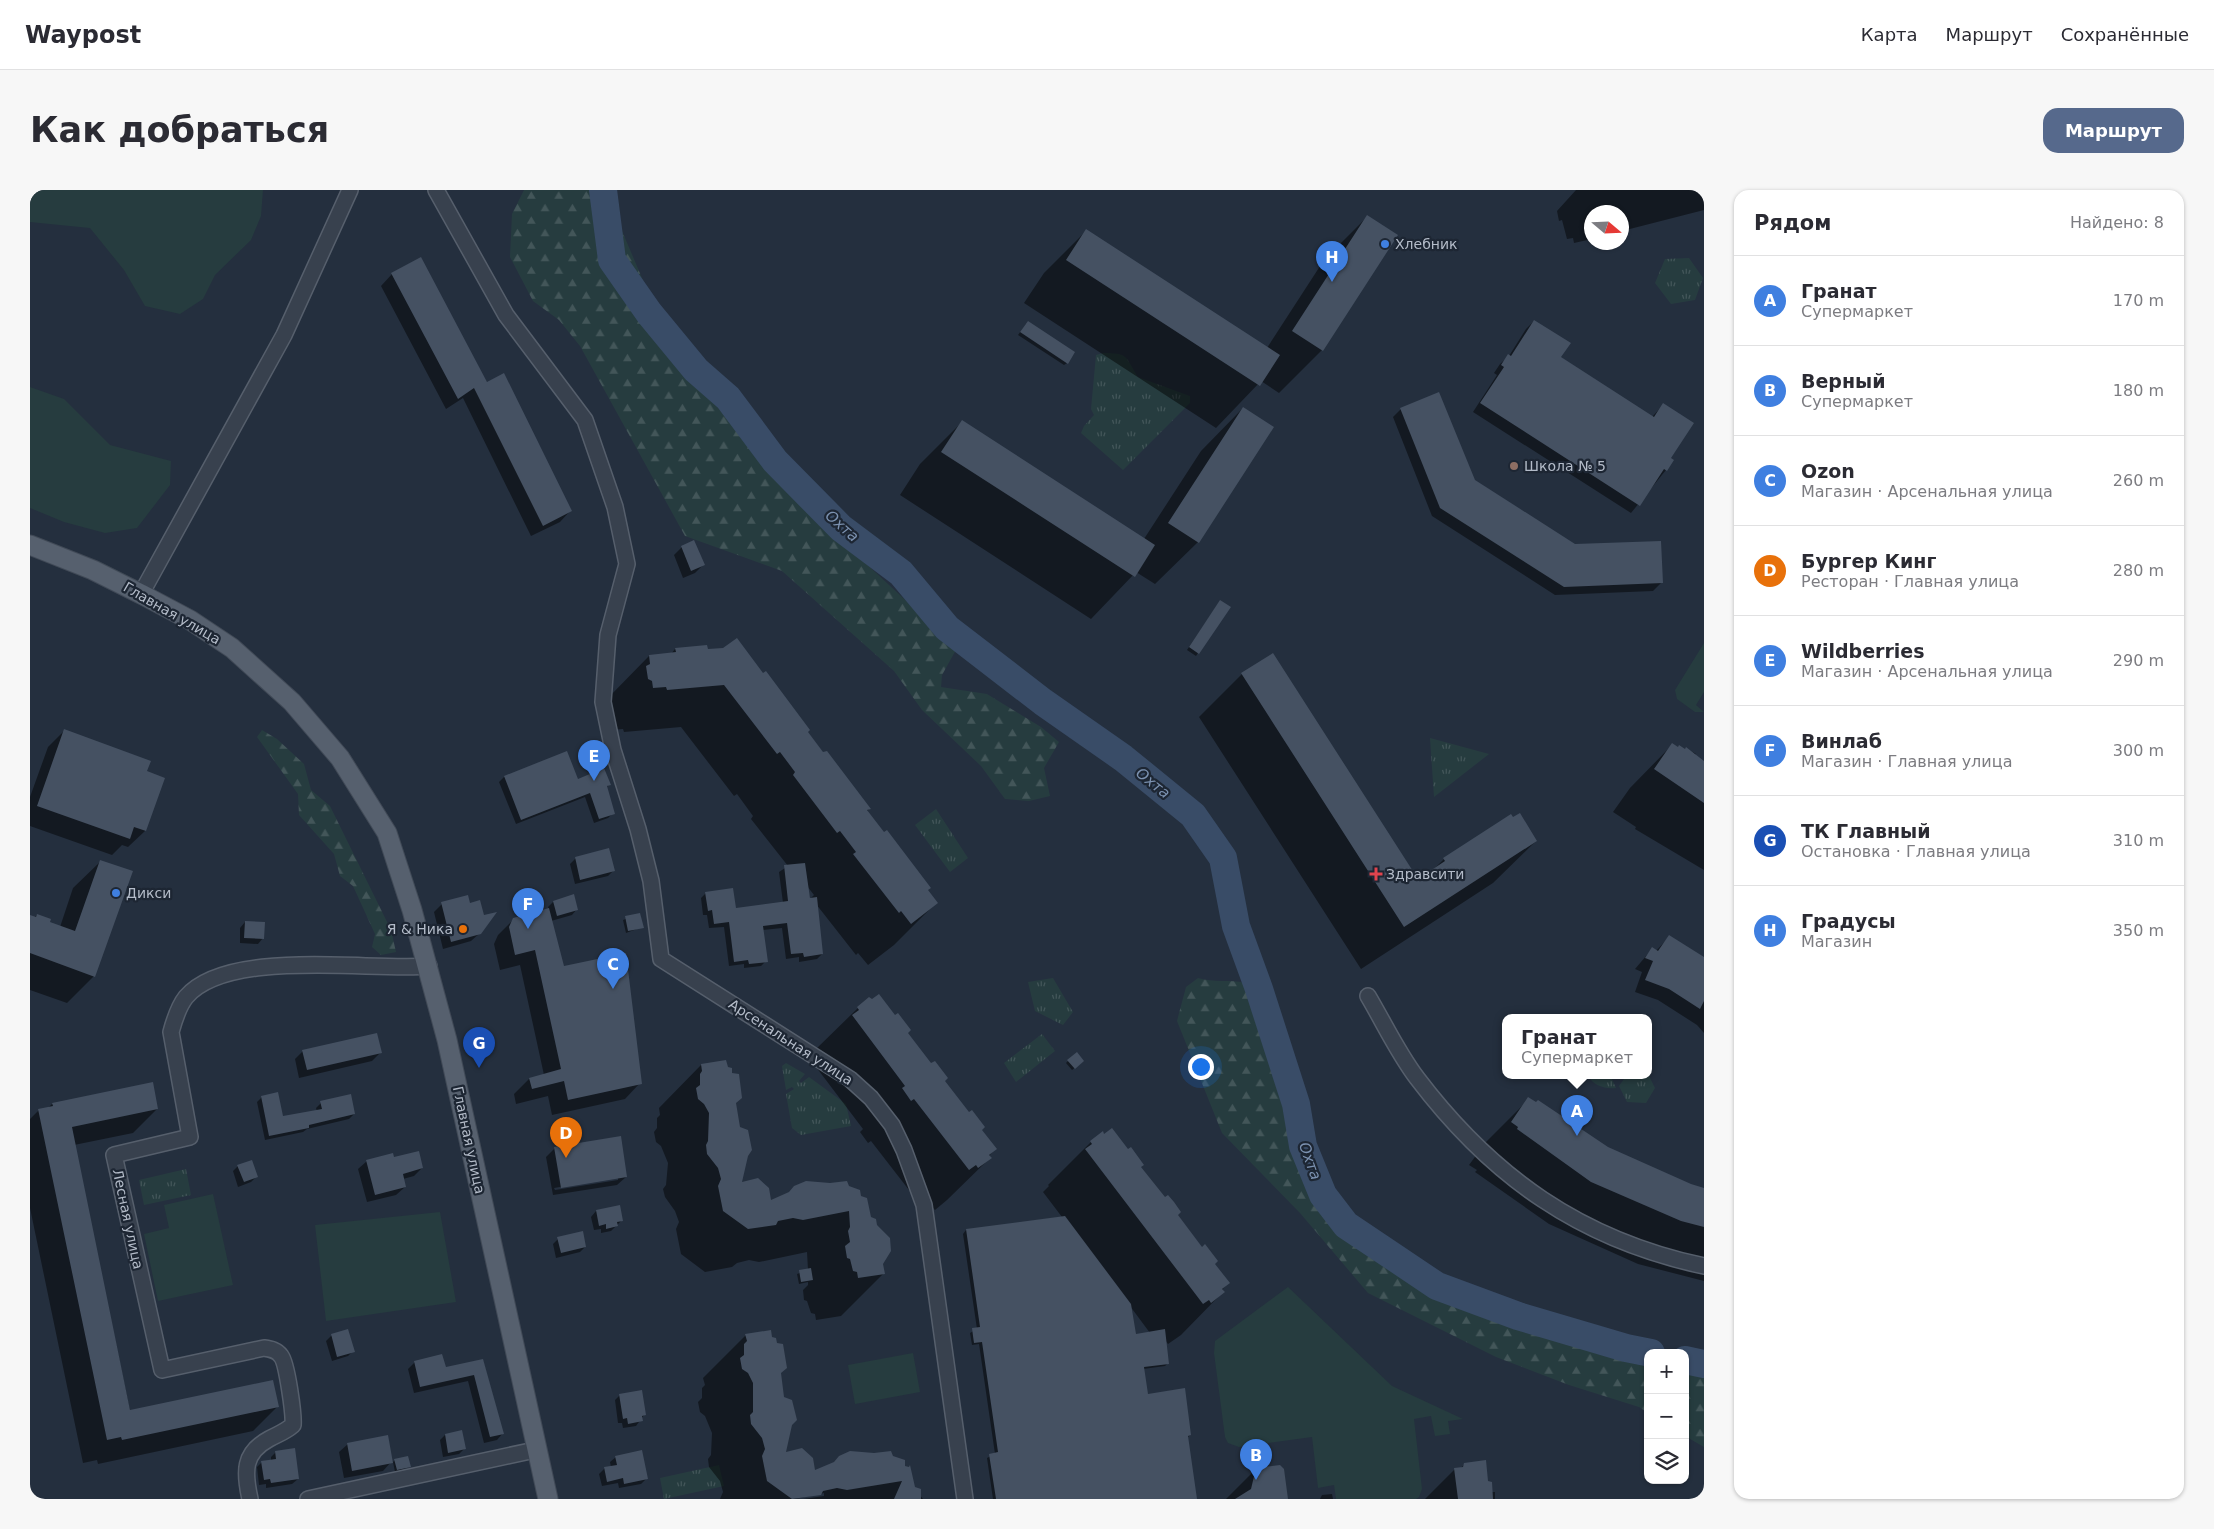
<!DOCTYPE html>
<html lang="ru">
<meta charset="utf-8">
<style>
:root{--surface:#fff;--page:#f7f7f7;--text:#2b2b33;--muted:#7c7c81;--line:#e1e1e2;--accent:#56698c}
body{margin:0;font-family:"DejaVu Sans",sans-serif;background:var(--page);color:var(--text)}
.controls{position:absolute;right:15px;bottom:15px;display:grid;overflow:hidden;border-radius:10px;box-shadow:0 1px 4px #0004}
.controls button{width:45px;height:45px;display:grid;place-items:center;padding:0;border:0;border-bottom:1px solid var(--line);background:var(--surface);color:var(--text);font:25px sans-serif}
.compass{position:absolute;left:1554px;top:15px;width:45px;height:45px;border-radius:50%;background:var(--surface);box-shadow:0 1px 4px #0004;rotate:109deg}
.you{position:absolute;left:1170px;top:876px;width:18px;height:18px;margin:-12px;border:4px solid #fff;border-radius:50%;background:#1a73e8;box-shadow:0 0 0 8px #1a73e833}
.badge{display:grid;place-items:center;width:32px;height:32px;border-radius:50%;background:var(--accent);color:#fff;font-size:16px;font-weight:700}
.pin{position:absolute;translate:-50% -41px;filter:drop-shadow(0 1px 2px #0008)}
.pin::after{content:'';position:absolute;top:26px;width:18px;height:15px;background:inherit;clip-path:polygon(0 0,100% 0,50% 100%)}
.popup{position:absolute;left:1472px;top:824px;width:150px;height:65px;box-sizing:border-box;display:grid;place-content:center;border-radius:10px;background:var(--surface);filter:drop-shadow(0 1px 4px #0005);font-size:16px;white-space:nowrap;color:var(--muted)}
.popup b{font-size:19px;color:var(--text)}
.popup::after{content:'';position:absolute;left:50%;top:100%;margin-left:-10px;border:10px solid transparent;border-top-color:var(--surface)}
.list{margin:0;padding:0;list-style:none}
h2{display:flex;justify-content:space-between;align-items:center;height:65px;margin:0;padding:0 20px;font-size:21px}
h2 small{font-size:16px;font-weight:400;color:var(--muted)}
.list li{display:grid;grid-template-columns:32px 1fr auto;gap:15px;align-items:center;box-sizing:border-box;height:90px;padding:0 20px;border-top:1px solid var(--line)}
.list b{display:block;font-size:19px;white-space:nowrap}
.list p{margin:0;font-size:16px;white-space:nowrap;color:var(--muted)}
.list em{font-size:16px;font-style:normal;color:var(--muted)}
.icon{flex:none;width:28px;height:28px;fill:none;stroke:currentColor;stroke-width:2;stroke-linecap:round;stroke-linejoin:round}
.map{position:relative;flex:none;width:1674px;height:1309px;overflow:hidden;border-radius:15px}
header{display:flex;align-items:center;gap:30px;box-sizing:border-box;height:70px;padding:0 25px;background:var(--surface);border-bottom:1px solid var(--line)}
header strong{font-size:24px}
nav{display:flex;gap:28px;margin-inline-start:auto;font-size:18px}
.intro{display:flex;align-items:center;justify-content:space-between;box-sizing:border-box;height:120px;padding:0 30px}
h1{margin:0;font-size:35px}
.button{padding:12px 22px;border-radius:15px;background:var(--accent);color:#fff;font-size:18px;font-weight:700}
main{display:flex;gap:30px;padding:0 30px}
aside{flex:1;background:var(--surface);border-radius:15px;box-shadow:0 1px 4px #0004}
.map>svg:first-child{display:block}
</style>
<header>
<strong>Waypost</strong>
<nav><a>Карта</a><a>Маршрут</a><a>Сохранённые</a></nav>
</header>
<div class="intro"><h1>Как добраться</h1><a class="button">Маршрут</a></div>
<main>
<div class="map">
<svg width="1674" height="1309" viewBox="0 0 1674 1309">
<defs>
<pattern id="forest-firs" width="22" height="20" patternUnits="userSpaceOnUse" patternTransform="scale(1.25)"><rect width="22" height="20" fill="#263c3f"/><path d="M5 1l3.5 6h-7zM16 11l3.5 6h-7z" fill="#435659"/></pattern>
<pattern id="park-tufts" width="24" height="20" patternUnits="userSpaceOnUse" patternTransform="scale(1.25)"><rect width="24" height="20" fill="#263c3f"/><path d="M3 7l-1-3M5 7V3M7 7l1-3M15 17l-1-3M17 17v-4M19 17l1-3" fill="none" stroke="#435659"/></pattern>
</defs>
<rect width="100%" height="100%" fill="#242f3e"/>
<path fill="#263c3f" d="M0 0H233L231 26 221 50 185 85 173 109 150 124 115 116 94 80 60 38 0 32Z
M0 197 34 209 80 255 141 271 140 295 107 338 75 343 34 332 0 318Z
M1674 453V502L1666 515 1674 522H1665L1647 509 1645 500Z
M183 1004 203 1095 128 1111 114 1044 139 1038 134 1015Z
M410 1022 426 1112 296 1131 285 1035Z
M1258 1097 1362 1196 1433 1229 1418 1231 1420 1244 1405 1246 1401 1226 1384 1229 1392 1299 1389 1307 1386 1309H1306L1304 1295 1288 1298 1282 1247 1209 1257 1198 1253 1195 1247 1184 1163 1185 1151Z
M883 1163 890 1202 825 1214 818 1175Z"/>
<path fill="url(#forest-firs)" d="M494 0H582L584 22 620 107 672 199 733 271 790 331 927 458 912 485 911 497 957 504 1011 537 1029 552 1014 578 1020 606 999 611 975 609 951 576 892 520 864 481 752 381 655 346 550 156 529 130 503 111 480 67 482 24Z
M232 540 247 549 274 574 281 600 300 616 361 740 366 762 351 765 342 757 345 744 323 696 310 686 304 664 269 625 268 604 227 547Z
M1168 788C1184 793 1199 789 1215 793L1230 837 1250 885 1279 995 1312 1036 1404 1102 1503 1136 1618 1168V1223L1609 1217 1539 1195 1466 1167 1338 1103 1270 1023 1192 943 1147 831 1156 797Z
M1655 1177 1674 1181V1257L1655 1246Z"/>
<path fill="url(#park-tufts)" d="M1659 68 1673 88 1665 110 1641 114 1625 93 1635 69Z
M1073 163C1099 163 1095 166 1108 187L1160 206V213L1093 280 1051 243 1054 236 1064 225 1061 219 1066 165Z
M1400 548 1459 564 1404 607Z
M906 619 938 668 920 682 885 635Z
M1023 788 1043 822 1033 835 1005 821 998 792Z
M1012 844 1025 861 986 892 974 873Z
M756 873 775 884 769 891 771 893 779 887 816 914 821 936 771 945 762 938 756 904 764 899 762 897 756 900 752 876Z
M1618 884 1625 898 1616 913 1597 912 1589 896 1597 885Z
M1558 885H1580L1586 898C1575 899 1563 896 1558 885Z
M156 979 161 1005 114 1015 109 990Z
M689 1275 694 1296 634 1309 630 1288Z"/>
<path fill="#0007" fill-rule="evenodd" d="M1546 0H1674V20L1592 41V22H1562V49L1544 53 1543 48 1537 49 1532 30 1529 31 1527 21Z
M1337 27 1366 46 1292 160 1249 203 1231 191 1186 238 994 113 1014 83 1056 41 1237 158 1294 70Z
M391 69 457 193 541 320 530 332 501 346 433 208 416 219 351 96 362 84Z
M1504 131 1530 167 1622 227 1634 214 1639 268 1636 280 1601 323 1443 222 1467 185 1464 183 1470 174 1479 166 1496 139Z
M996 134 1037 173 1034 175 988 145Z
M1213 218 1168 352 1125 394 1106 382 1061 429 870 305 890 274 932 232 1114 349 1171 261Z
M1371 219 1444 291 1545 356 1631 393 1623 401 1525 405 1402 326 1363 227Z
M652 357 673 375 665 383 653 388 644 365Z
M1188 414 1199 417 1166 466 1157 460Z
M645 459 677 460 776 542 839 619 837 621 906 713 864 755 838 775 828 763 826 765 786 714 792 764 787 769 769 772V767L756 769 752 738 733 740 736 771 731 776 714 778V774L699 776 694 737 679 738 677 725H673L671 708 676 703 705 719 753 713 749 682 758 676 721 629 723 626 707 604 704 606 651 537 594 542 593 539 581 540 577 509 619 466 641 464ZM777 696 784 705 780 709Z
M1212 484 1387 691 1401 682 1414 669 1481 626 1506 651 1463 693 1331 779 1169 527Z
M34 541 115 582 133 589 115 641 98 657 92 655 82 665 0 636V607L18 557Z
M1642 555 1655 560 1656 558 1666 564 1664 566 1674 574V680L1605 639 1606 637 1583 622 1600 598Z
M536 563 547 590 579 594 576 598 583 623 578 628 564 633 555 607 486 634 469 592 474 587Z
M578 660 584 680 578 686 545 694 540 674 545 669Z
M71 671 64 786 37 813 0 800V727L4 728 7 725 18 733 30 737 43 698Z
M523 712 547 719 542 725 521 731 533 777 610 893 595 909 522 925 518 906 486 914 484 904 499 889 514 885 490 775 470 780 464 754 468 745 484 729 519 720 518 717Z
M412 714 450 743 441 751 413 759 404 722Z
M610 724 612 737 596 743 593 730Z
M215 732 233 748 228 754 210 753V738Z
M1639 747 1674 769V843L1667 835 1628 810 1605 802 1612 782 1605 779 1622 759 1626 761Z
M828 818 877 843 965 959 959 966 960 968 917 1010 905 1020 902 1017 896 1022 841 951 838 953 830 942 833 939 780 869 785 860Z
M273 861 350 863 342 871 269 888 265 869Z
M1038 871 1050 874 1042 880 1036 873Z
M671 875 705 913 709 938 717 965 710 994 740 1012 800 994 816 992 852 1074 854 1083 811 1126 786 1130 785 1124 781 1123 777 1111 774 1110 773 1100 778 1095V1092L769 1094 767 1084 778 1080 777 1062 729 1072 719 1070 707 1073 702 1077 675 1082 651 1064 646 1039 649 1032 645 1021 635 1007 633 999 636 995 638 973 631 956 626 952 624 942 627 938V928L630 925 629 918Z
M232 907 252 927 287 921 286 918 291 913 324 924 319 929 277 939 273 942 235 950 227 912Z
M1499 909 1577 958 1661 995 1674 999V1091L1608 1074 1519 1034 1445 982 1447 980 1439 975 1456 952Z
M22 914 127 919 103 943 44 955 100 1221 247 1217 223 1241 68 1274 67 1270 53 1273 0 1018V929L9 920 18 918Z
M1072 943 1110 977 1198 1093 1192 1100 1193 1102 1151 1145 1138 1154 1135 1150 1138 1173 1135 1176 1113 1179 1117 1205 1160 1245 1157 1248 1166 1309H963L957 1268 965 1264 949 1154 942 1155 940 1143 947 1139 933 1044 936 1040 1032 1027 1013 1002 1019 996 1018 995 1061 952ZM1100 1116 1120 1143 1105 1145Z
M525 958 596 987 587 995 523 1005 516 967ZM588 987V990L525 1000 524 998Z
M363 969 392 978 384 986 373 989 375 997 366 1005 337 1012 328 979 337 971Z
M208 976 226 987 221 992 208 997 203 981Z
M566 1021 592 1030 581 1041 571 1043V1039L564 1040 561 1027Z
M528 1049 555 1057 550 1062 526 1068 523 1054Z
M317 1141 323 1161 318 1166 302 1171 296 1151 301 1146Z
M716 1145 750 1183 753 1208 761 1235 754 1264 785 1282 862 1267 874 1277 884 1298 893 1309H773L794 1306V1303L765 1309H690L693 1302 690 1291 679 1277 678 1269 681 1265 682 1243 675 1226 670 1222 668 1212 672 1208V1198L675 1195 673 1188Z
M453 1171 473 1243 467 1250 454 1253 438 1191 384 1203 378 1179 385 1172 415 1179Z
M590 1205 614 1225 606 1236 593 1238 592 1233H588L585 1210Z
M415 1245 434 1259 429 1264 413 1267 410 1250Z
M318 1254 361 1272 353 1281 314 1288 309 1262Z
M246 1262 268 1289 262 1294 236 1298V1294L229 1295 227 1277 232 1272 241 1271V1267Z
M586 1267 617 1288 611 1294 589 1298 588 1293 572 1296 569 1284 575 1278 581 1277 580 1272Z
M365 1270 379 1277 365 1282 363 1272Z
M1435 1274 1457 1291 1461 1302H1465V1309H1395L1425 1279 1431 1278Z
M1226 1279 1256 1309H1196Z
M1302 1304 1303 1309H1290L1292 1305Z"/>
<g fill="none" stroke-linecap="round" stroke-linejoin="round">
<path stroke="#394c67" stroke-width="28" d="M573 0 582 70 619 123 666 180 698 208 745 271 811 338 871 383 917 438 1013 512 1093 568 1163 625 1193 668 1206 736 1229 799 1266 914 1273 956 1293 1005 1316 1035 1407 1096 1488 1126 1596 1158 1621 1163
M1655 1170 1674 1174"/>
</g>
<path fill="#455162" d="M1337 25 1368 45 1293 161 1262 141Z
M1056 39 1250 165 1230 196 1036 70Z
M391 67 457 192 474 183 542 321 513 336 444 198 428 209 361 83Z
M1504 130 1541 153 1531 167 1624 227 1633 213 1664 233 1641 268 1644 270 1637 281 1634 279 1610 316 1450 213 1474 177 1471 175 1478 164 1481 166Z
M998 131 1045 162 1038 174 990 142Z
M1409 202 1445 290 1545 354 1631 351 1633 393 1534 397 1410 318 1370 218Z
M1213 217 1244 237 1169 353 1138 333Z
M932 230 1125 355 1105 387 911 262Z
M664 350 675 375 661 381 651 356Z
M1190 410 1201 417 1169 464 1159 457Z
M707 448 733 483 736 481 780 540 778 542 793 562 797 561 841 619 837 620 854 642 857 640 901 698 898 700 908 713 881 734 871 721 869 723 823 664 826 662 810 641 807 643 763 585 765 582 750 562 747 564 694 495 637 500 636 497 623 498 622 491 618 489 616 476 620 474 619 465 646 462 645 458 677 455 678 459 693 458Z
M1243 463 1388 689 1415 671 1413 668 1481 624 1483 627 1490 623 1507 651 1374 737 1211 483Z
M34 539 121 571 117 581 135 588 116 641 104 637 100 649 7 616Z
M1642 553 1648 557 1649 555 1655 559 1656 557 1674 571V613L1624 579Z
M537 561 548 589 574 578 581 595 577 596 585 624 569 629 560 603 491 630 474 586Z
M579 658 585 681 550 690 545 667Z
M70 670 103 681 65 787 0 763V725L6 727 7 724 21 729 20 732 45 741Z
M775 673 780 708 787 707 793 764 774 767 773 763 761 764 757 733 733 736 738 772 719 774 718 770 704 772 699 732 684 734 682 720 678 721 675 702 703 698 706 718 758 711 754 675Z
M544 704 548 720 527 726 523 711Z
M438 705 440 713 450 710 454 725 467 722 451 744 421 752 411 712Z
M519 718 534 776 596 763 612 894 538 910 534 891 502 899 499 888 531 879 505 760 485 765 479 737 483 728Z
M610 723 614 738 598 741 595 726Z
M215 731 235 732 234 749 214 748Z
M1639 745 1674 767V811L1670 819 1639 799 1615 790 1623 771 1615 768 1622 757 1628 761Z
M849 804 865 825 868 823 881 840 878 843 901 873 905 871 918 888 915 891 939 922 942 920 955 937 952 940 967 959 959 965 962 968 948 978 946 975 939 980 884 909 881 911 872 898 875 896 822 825 829 820 827 817 839 807 842 809Z
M347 843 352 863 277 880 272 860Z
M1047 862 1054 871 1045 879 1037 870Z
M696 870 698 877 702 878V883L709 884 712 908 706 913 710 937 718 940 722 960 718 966 712 992 728 988 739 998 741 1010 759 1002 764 996 776 991 800 993 817 991 819 996 830 1000 831 1006 837 1008 841 1027 846 1029 847 1035 860 1048 861 1061 853 1074 855 1084 828 1088 827 1082 823 1081 820 1069 817 1068 815 1056 820 1052 818 1041 820 1037 819 1021 773 1030 763 1028 748 1031 746 1035 718 1039 693 1021 688 996 691 989 688 978 677 964 676 955 678 951 679 923 674 914 668 909 666 898 670 895V884L672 881 671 874Z
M123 892 128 919 42 937 100 1220 243 1190 249 1217 92 1250 91 1247 77 1250 8 919 23 916 22 913Z
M248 902 253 926 292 919 290 911 321 904 325 924 279 935V938L239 946 231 906Z
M1498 907 1506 912 1508 910 1578 957 1661 994 1674 998V1037L1651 1031 1561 992 1487 939 1488 937 1481 932Z
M1082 938 1098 959 1101 957 1114 975 1111 977 1135 1007 1138 1005 1144 1012 1151 1022 1148 1025 1172 1057 1175 1054 1188 1071 1185 1074 1200 1093 1192 1099 1195 1102 1181 1113 1179 1110 1173 1114 1055 959 1062 954 1060 951 1073 941 1074 944Z
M591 946 597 987 531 998 524 957Z
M389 961 393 978 373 984 376 997 345 1005 336 970 363 963 364 967Z
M222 970 228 987 214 992 207 975Z
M590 1015 593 1031 587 1032 588 1036 576 1039V1034L569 1036 566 1020Z
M1035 1026 1101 1114 1106 1144 1135 1139 1139 1174 1114 1177 1118 1204 1155 1198 1161 1245 1158 1246 1167 1309H966L959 1264 968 1262 952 1152 944 1153 943 1146 942 1138 950 1137 936 1039Z
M553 1041 556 1057 531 1063 527 1047Z
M781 1078 783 1090 771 1092 769 1080Z
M318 1139 325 1162 307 1167 301 1144Z
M741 1140 742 1147 746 1148 747 1153 753 1154 757 1178 751 1183 754 1207 762 1210 767 1230 762 1235 756 1262 772 1258 783 1268 785 1280 804 1272 809 1266 820 1261 844 1263 861 1261 863 1266 875 1270V1276L879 1277 880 1275 885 1297 891 1299V1309H864L872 1291 817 1300 807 1298 793 1301 791 1305 762 1309 737 1291 732 1266 735 1259 732 1248 721 1234 720 1225 723 1222V1193L718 1183 712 1179 710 1168 714 1165V1154L717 1151 715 1144Z
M412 1164 416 1177 453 1169 474 1244 460 1247 444 1185 390 1197 384 1171Z
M612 1200 616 1225 612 1226 613 1231 598 1234 597 1228 593 1229 589 1204Z
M432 1240 436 1259 418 1263 415 1244Z
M358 1245 363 1273 322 1281 317 1253Z
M265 1258 269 1289 241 1293 240 1289 234 1290 231 1271 246 1269 245 1261Z
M612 1260 618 1289 594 1294 593 1288 577 1292 574 1277 587 1275 585 1266Z
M378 1266 381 1277 367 1280 364 1269Z
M1456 1270 1458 1291 1462 1292 1463 1309H1428L1424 1278 1433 1277 1434 1273Z
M1250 1275 1254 1279 1258 1309H1205L1221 1299 1226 1278Z"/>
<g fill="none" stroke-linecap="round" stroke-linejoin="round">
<g stroke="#565f6c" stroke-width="18">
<path id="minor" d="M406 0 476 125 555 230 585 317 597 374 578 445 573 512 583 560 608 639 621 691 631 769 820 889 841 908 862 935 874 960 894 1015 935 1309
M111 404 254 145 320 0
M1338 806C1354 833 1368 863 1387 888 1462 987 1551 1050 1674 1076
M220 1309C214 1282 213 1263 239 1249 248 1244 255 1242 263 1235 264 1225 257 1173 251 1166 247 1160 241 1159 234 1158L132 1180 84 965 160 947 141 842C144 831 148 817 156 807 198 758 338 781 399 776
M278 1309 505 1260"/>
</g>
<g stroke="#414a57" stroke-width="21">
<path id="major" d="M0 355 63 380 111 404 160 430 202 458 262 512 310 568 357 643 382 720 417 850 518 1309"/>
</g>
<use href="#minor" stroke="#38414e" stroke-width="15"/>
<use href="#major" stroke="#56606e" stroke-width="19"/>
</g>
<g fill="#3f7fe0" stroke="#1d2633" stroke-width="2">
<circle cx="1355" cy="54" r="5"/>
<circle cx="86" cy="703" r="5"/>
</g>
<circle fill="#8d6e63" stroke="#1d2633" stroke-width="2" cx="1484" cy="276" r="5"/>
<path fill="#e0444e" stroke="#1d2633" stroke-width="2" d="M1343.5 676.5h5v5h5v5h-5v5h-5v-5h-5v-5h5z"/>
<circle fill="#e8710a" stroke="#1d2633" stroke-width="2" cx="433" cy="739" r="5"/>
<g text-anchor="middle" stroke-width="4.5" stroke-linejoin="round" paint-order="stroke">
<g font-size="14" fill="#b4bcc9" stroke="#1d2633" text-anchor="start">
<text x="1365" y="59">Хлебник</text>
<text x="1494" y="281">Школа № 5</text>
<text x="1356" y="689">Здравсити</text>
<text x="96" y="708">Дикси</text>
<text x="423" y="744" text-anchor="end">Я &amp; Ника</text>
</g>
<g font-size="14" fill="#b4bcc9" stroke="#1d2633">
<text transform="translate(142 423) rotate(30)" y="5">Главная улица</text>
<text transform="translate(761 852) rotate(33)" y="5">Арсенальная улица</text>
<text transform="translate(439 950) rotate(78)" y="5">Главная улица</text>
<text transform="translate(98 1029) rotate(78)" y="5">Лесная улица</text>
</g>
<g font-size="15" font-style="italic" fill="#7c92b1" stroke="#1d2633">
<text transform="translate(812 336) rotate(41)" y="5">Охта</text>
<text transform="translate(1123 593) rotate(39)" y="5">Охта</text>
<text transform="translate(1280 971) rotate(70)" y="5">Охта</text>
</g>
</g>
</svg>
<div class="controls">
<button>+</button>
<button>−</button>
<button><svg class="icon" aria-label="layers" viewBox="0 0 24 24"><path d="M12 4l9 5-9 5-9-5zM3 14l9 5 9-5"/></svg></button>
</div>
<svg class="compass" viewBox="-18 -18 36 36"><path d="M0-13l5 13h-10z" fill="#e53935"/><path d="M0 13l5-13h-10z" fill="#7c7c81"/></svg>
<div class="you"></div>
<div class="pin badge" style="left:1547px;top:946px;background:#3f7fe0">A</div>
<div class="popup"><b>Гранат</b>Супермаркет</div>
<div class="pin badge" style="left:1226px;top:1290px;background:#3f7fe0">B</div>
<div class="pin badge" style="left:583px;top:799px;background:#3f7fe0">C</div>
<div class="pin badge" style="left:536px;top:968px;background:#e8710a">D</div>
<div class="pin badge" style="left:564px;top:591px;background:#3f7fe0">E</div>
<div class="pin badge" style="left:498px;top:739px;background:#3f7fe0">F</div>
<div class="pin badge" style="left:449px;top:878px;background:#1a4fb4">G</div>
<div class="pin badge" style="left:1302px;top:92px;background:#3f7fe0">H</div>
</div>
<aside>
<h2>Рядом<small>Найдено: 8</small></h2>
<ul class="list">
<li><span class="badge" style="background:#3f7fe0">A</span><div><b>Гранат</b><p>Супермаркет</p></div><em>170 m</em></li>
<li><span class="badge" style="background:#3f7fe0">B</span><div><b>Верный</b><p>Супермаркет</p></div><em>180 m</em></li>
<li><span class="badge" style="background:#3f7fe0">C</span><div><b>Ozon</b><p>Магазин · Арсенальная улица</p></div><em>260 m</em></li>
<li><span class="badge" style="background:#e8710a">D</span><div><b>Бургер Кинг</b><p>Ресторан · Главная улица</p></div><em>280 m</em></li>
<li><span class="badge" style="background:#3f7fe0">E</span><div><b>Wildberries</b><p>Магазин · Арсенальная улица</p></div><em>290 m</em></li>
<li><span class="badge" style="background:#3f7fe0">F</span><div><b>Винлаб</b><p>Магазин · Главная улица</p></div><em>300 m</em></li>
<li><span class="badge" style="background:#1a4fb4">G</span><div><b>ТК Главный</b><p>Остановка · Главная улица</p></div><em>310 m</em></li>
<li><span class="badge" style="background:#3f7fe0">H</span><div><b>Градусы</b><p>Магазин</p></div><em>350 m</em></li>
</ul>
</aside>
</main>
